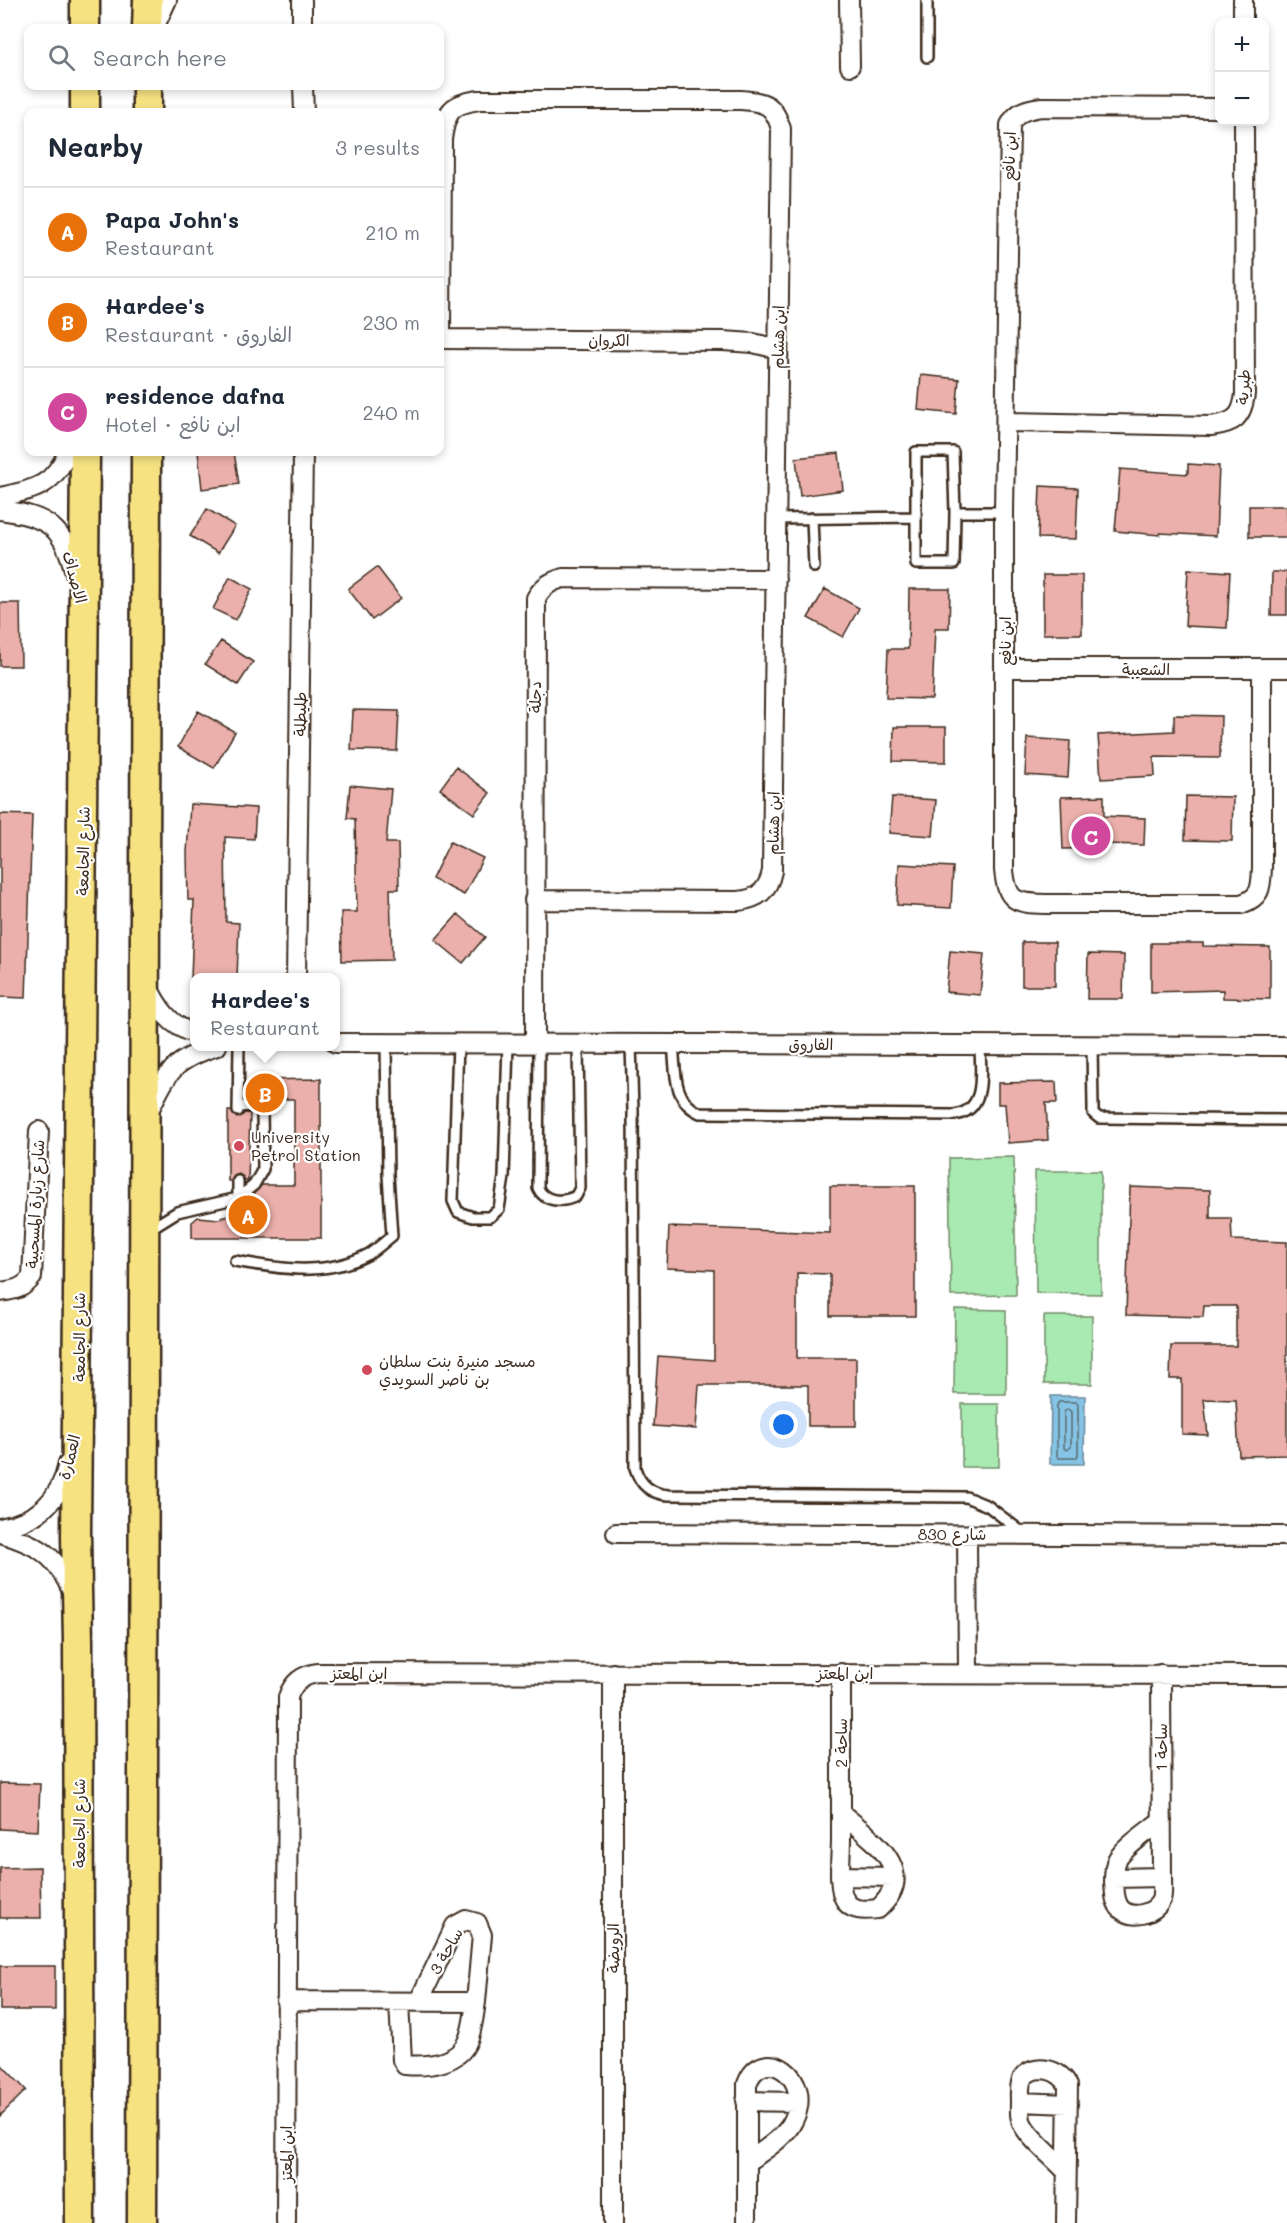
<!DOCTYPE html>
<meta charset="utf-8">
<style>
:root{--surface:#fff;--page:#f6f6f7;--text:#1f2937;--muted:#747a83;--line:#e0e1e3;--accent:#0b8043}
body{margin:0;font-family:Mali,"Playpen Sans Arabic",sans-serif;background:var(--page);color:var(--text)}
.controls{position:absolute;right:18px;top:18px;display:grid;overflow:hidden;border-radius:12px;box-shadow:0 3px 9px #0003}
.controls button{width:54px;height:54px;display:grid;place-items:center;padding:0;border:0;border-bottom:2px solid var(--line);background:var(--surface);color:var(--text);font:30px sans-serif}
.you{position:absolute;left:784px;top:1425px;width:21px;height:21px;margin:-15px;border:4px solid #fff;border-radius:50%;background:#1a73e8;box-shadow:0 0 0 9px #1a73e833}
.badge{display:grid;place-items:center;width:39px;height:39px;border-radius:50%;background:var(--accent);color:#fff;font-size:20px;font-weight:700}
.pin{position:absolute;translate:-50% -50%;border:3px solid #fff;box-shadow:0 2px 6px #0006}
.popup{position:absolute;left:190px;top:973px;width:150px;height:78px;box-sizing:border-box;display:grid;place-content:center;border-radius:12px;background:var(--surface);filter:drop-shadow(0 2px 4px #0005);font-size:20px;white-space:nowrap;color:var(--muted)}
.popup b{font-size:22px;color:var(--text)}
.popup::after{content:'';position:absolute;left:50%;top:100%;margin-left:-12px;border:12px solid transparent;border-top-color:var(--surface)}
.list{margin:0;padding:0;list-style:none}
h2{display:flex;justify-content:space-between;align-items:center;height:78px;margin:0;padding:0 24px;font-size:26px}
h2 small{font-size:20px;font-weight:400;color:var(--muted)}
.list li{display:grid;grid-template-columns:39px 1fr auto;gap:18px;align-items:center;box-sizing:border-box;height:90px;padding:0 24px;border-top:2px solid var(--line)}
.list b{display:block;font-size:22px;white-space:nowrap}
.list p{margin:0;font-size:20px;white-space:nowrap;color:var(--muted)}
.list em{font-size:20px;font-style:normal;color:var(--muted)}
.icon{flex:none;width:33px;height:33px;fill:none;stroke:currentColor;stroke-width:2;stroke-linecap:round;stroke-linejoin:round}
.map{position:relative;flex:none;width:1287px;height:2223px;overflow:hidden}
.search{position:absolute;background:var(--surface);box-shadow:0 3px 9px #0003;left:24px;top:24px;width:420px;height:66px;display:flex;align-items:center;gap:15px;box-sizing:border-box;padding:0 21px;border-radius:12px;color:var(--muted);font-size:22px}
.panel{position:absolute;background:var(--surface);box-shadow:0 3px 9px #0003;left:24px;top:108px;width:420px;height:348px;border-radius:12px}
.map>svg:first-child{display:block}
</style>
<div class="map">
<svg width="1287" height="2223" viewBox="0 0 1287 2223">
<rect width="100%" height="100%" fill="#fff"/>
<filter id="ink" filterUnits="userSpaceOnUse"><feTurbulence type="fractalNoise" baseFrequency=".0167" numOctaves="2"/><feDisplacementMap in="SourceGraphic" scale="12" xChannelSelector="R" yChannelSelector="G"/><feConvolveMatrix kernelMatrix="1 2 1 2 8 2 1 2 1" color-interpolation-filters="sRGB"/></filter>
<g filter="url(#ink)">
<path fill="#a9eab2" stroke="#728a68" stroke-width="1.5" d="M1014 1157 1016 1295 951 1296 949 1158Z
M1035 1171H1101V1294L1036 1293Z
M955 1309 1006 1310V1394H954Z
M1044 1316H1092V1384H1044Z
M962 1404H999V1467H962Z"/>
<path fill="#86c4e6" stroke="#688696" stroke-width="1.5" d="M1051 1396H1085L1084 1464H1050Z"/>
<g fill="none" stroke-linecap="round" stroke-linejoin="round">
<path stroke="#59686e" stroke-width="1.5" d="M1059 1402H1076L1078 1404V1455L1076 1458H1059L1057 1456V1405Z
M1068 1409 1071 1412V1447L1067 1450 1064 1448V1412Z"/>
</g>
<path fill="#ebb0ab" stroke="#3b2a1e" stroke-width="1.5" d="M921 375 959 379 956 414 918 410Z
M198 452H234L239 484 202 489Z
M839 453 843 490 800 496 796 458Z
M1188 464 1219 466 1216 536 1160 533V535L1115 531 1120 469 1188 474Z
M1040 486 1078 488 1076 539 1038 538Z
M1249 506H1287V537H1249Z
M207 509 235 526 218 553 190 536Z
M377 567 401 598 372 620 348 589Z
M1188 569 1230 572 1227 628 1185 626Z
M1272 572H1287V615H1271Z
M1043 575H1082V634H1043Z
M230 577 252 589 236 620 213 609Z
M825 589 859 608 843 637 808 618Z
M909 589H950L949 628H935L932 699 886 698 888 649H908Z
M0 603H20L21 666H0Z
M221 641 253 662 238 685 205 664Z
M353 710 399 711 397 751 351 750Z
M198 711 235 732 214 768 178 747Z
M1174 715 1221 716 1220 758 1154 757 1155 776 1101 779 1098 735 1174 731Z
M894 727H946V762L893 761Z
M1027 738 1070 741 1068 778 1025 775Z
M456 767 490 793 474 814 440 789Z
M350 785 391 789 386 843H398L399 889H390L392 960 342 961 341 912H357L355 819 347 818Z
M1104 796V816L1145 818 1144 845 1105 844V848L1063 849 1061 797Z
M1186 796 1233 797 1232 841 1185 840Z
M892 797 936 800 933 836 889 833Z
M190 804 256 808 254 839 225 837 226 922 239 923 237 978H191L194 900H188L187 853Z
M0 814 32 815 26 998 0 997Z
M450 842 483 858 464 895 432 879Z
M899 864 953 867 951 908 897 905Z
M458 914 485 937 463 963 435 940Z
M1022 942H1055V986H1022Z
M1151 943H1203V946L1270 947V999L1223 998V990L1151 992Z
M950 951 984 954 980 995 946 992Z
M1088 954 1124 955 1123 999H1087Z
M321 1079V1238H192V1222L198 1217 219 1219 232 1213 262 1185H294V1099H253V1080Z
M1056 1082 1057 1103H1046L1048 1140 1008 1143 1005 1104H998V1083Z
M228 1111H231L237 1118 244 1113H250L248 1181H245L243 1177 239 1174 234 1176 231 1181H228Z
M830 1186H915V1316H830V1274L797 1273V1358H856V1426H808V1385H699L696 1429 653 1426 658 1356 714 1360V1270L667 1268 669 1227 830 1233Z
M1130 1187 1210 1190V1218H1231L1232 1240 1287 1242V1455L1239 1456 1236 1400 1204 1399 1208 1435 1182 1434V1379H1170L1171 1346H1236V1306H1204L1203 1317 1126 1315Z
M0 1783 40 1784 38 1831 0 1829Z
M40 1867 41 1918H0V1868Z
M0 1966H55V2010H0Z
M0 2063 26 2090 0 2116Z"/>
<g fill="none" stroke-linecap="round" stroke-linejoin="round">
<g stroke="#3b2a1e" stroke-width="14">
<path id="service" d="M927 57V0
M955 512 954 564H916V452H953L955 512H1004
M812 518 814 567
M776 519 915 517
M458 1043 453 1201 458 1212 473 1217H490L499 1209 504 1177 508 1043
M539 1043 538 1188C544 1202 563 1203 576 1196L580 1188 578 1044
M631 1044 633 1111 635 1468C640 1485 651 1494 669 1495L966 1497 988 1506 1023 1533
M673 1044C676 1070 672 1101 700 1113L954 1115C988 1111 980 1070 980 1045
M1092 1045 1093 1108V1113L1099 1118 1287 1120
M238 1111 239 1046
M238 1181V1198
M148 1230 177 1212 238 1198 254 1185 263 1169 262 1111 256 1107 238 1106
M235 1261C280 1269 326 1277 369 1254 377 1249 384 1242 392 1236L388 1175 386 1043"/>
</g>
<g stroke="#3b2a1e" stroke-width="22">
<path id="minor" d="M302 0V28
M849 0 850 66
M1243 0V22
M154 28 167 0
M303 86 304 112
M1220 108 1042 107C1027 109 1017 111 1010 125L1004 512V870C1007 902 1016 903 1045 904H1241C1262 897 1261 887 1262 867V669
M440 339 723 341 753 343 778 349
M441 339 442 139C446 111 451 104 479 100H741C765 102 774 104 781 129L772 871C768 891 758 899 738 901L534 900
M1006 422 1211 426C1234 423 1242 418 1245 394L1244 122
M0 497C36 489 52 487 68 452
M0 510C48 516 64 527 75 574
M1005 668H1287
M296 978 303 452
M147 985C157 1006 170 1027 194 1033
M336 1043 1287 1046
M535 1043 536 598C543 586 550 582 563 578L776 579
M148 1112C169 1071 171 1061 217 1046
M0 1292C14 1290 23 1289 32 1277L39 1131
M0 1528C37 1521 60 1501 68 1464
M0 1533C39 1545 57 1555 73 1594
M616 1533 1287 1536
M967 1535 968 1673
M613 1673V2223
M841 1673C841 1729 841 1784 841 1840 841 1856 837 1887 845 1900 851 1912 866 1910 878 1909 921 1870 870 1838 841 1813
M1161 1674 1162 1877C1162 1884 1163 1894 1161 1900 1155 1914 1132 1920 1121 1909 1114 1902 1115 1892 1114 1883 1114 1876 1114 1866 1117 1860 1124 1847 1150 1830 1162 1820
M841 1876 894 1877
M1114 1878 1162 1877
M286 2001 476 2002 482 1935 477 1923 466 1920 455 1926 419 2001
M399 2002 402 2060 405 2065C428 2067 459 2064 468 2040 473 2028 474 2014 476 2002
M746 2101 798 2102
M1020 2102 1068 2104
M1065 2170C1053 2157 1031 2140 1023 2125 1019 2118 1020 2110 1020 2102 1020 2095 1019 2086 1022 2079 1033 2062 1062 2069 1068 2086L1066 2223
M286 2223 288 1697C293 1682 302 1675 318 1673L1287 1675
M747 2223V2084C762 2042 816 2077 793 2121 785 2138 762 2151 748 2162"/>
</g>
<g stroke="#3b2a1e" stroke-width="33">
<path id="primary" d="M85 28V0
M147 28 148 0
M85 112V86
M147 112V86
M80 2223 78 1641 76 1536 85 452
M142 2223 146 452"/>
</g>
<use href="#service" stroke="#fff" stroke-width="9"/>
<use href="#minor" stroke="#fff" stroke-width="18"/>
<use href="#primary" stroke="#f6e281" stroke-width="28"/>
</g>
</g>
<g fill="#d1495b" stroke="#fff" stroke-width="2">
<circle cx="239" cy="1146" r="6"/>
<circle cx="367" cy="1370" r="6"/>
</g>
<g text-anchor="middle" stroke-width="4.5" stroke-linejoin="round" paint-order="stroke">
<g font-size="16" fill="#3b2a1e" stroke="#fff">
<text transform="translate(1009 156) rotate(-88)" y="6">ابن نافع</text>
<text transform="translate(778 337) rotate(-89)" y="6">ابن هشام</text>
<text x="609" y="346">الكروان</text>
<text transform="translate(1243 387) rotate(-86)" y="6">طبرية</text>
<text transform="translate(75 577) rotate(75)" y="6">الاصداف</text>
<text transform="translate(1005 641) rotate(-90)" y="6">ابن نافع</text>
<text x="1146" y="675">الشعيبة</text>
<text transform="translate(535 697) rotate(-90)" y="6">دجلة</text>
<text transform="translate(300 714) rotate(-89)" y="6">طليطلة</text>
<text transform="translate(773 823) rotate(-89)" y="6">ابن هشام</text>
<text transform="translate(83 851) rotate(-89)" y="6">شارع الجامعة</text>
<text x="811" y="1050">الفاروق</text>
<text transform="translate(35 1204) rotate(-87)" y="6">شارع زبارة المسحبية</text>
<text transform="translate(79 1337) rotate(-90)" y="6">شارع الجامعة</text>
<text transform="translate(69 1457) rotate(-76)" y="6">العمارة</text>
<text x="952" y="1540">شارع 830</text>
<text x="359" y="1679">ابن المعتز</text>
<text x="845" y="1679">ابن المعتز</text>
<text transform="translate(841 1743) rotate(-90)" y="6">ساحة 2</text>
<text transform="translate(1161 1747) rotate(-90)" y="6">ساحة 1</text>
<text transform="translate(79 1823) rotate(-90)" y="6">شارع الجامعة</text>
<text transform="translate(613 1948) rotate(-90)" y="6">الرويضة</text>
<text transform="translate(446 1951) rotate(-61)" y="6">ساحة 3</text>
<text transform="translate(286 2154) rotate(-90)" y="6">ابن المعتز</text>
</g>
<g font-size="16" fill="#3b2a1e" stroke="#fff" text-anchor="start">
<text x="251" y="1143">University<tspan x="251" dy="18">Petrol Station</tspan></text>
<text x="379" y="1367">مسجد منيرة بنت سلطان<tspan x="379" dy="18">بن ناصر السويدي</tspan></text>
</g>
</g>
</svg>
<div class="controls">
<button>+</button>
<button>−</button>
</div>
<div class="you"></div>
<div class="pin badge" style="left:248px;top:1215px;background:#e8710a">A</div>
<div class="pin badge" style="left:265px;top:1093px;background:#e8710a">B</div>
<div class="popup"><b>Hardee's</b>Restaurant</div>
<div class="pin badge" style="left:1091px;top:836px;background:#d1479c">C</div>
<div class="search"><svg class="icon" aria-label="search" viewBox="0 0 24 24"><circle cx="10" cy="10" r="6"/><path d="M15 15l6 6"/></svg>Search here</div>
<section class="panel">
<h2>Nearby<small>3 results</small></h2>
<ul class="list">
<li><span class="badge" style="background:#e8710a">A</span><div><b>Papa John's</b><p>Restaurant</p></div><em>210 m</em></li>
<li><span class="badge" style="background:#e8710a">B</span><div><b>Hardee's</b><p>Restaurant · الفاروق</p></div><em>230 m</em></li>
<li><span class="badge" style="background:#d1479c">C</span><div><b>residence dafna</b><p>Hotel · ابن نافع</p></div><em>240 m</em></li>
</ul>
</section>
</div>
